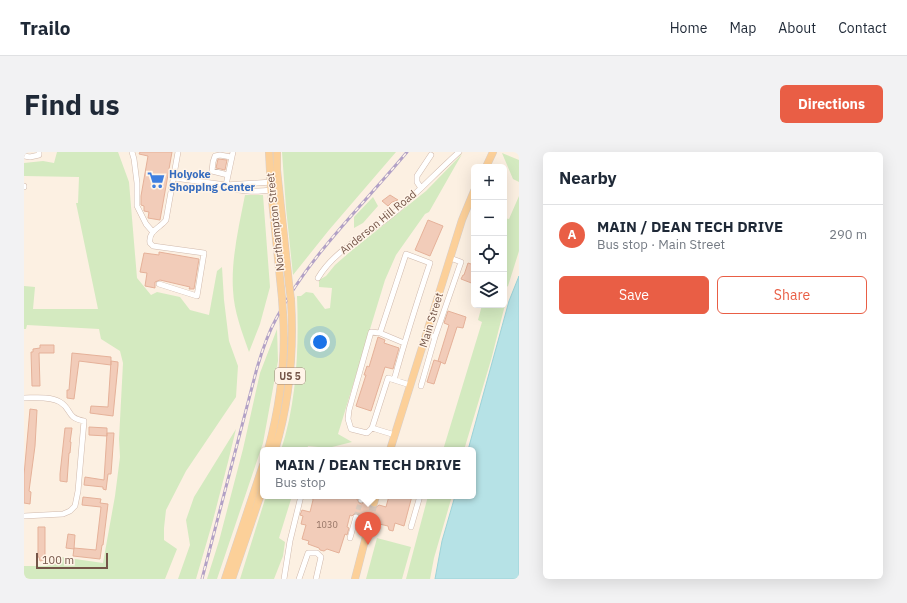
<!DOCTYPE html>
<meta charset="utf-8">
<style>
:root{--surface:#fff;--page:#f2f2f3;--text:#1f2937;--muted:#747a83;--line:#e0e1e3;--accent:#e95e45}
body{margin:0;font-family:"IBM Plex Sans",sans-serif;background:var(--page);color:var(--text)}
.controls{position:absolute;right:12px;top:12px;display:grid;overflow:hidden;border-radius:6px;box-shadow:0 4px 16px #0002}
.controls button{width:36px;height:36px;display:grid;place-items:center;padding:0;border:0;border-bottom:1px solid var(--line);background:var(--surface);color:var(--text);font:20px sans-serif}
.scale{position:absolute;left:12px;bottom:10px;width:72px;box-sizing:border-box;padding-left:4px;border:2px solid #745548;border-top:0;font-size:11px;line-height:14px;white-space:nowrap;color:#745548;-webkit-text-stroke:3px #fff4e8;paint-order:stroke}
.you{position:absolute;left:296px;top:190px;width:14px;height:14px;margin:-10px;border:3px solid #fff;border-radius:50%;background:#1a73e8;box-shadow:0 0 0 6px #1a73e833}
.badge{display:grid;place-items:center;width:26px;height:26px;border-radius:50%;background:var(--accent);color:#fff;font-size:13px;font-weight:700}
.pin{position:absolute;translate:-50% -33px;filter:drop-shadow(0 1px 2px #0008)}
.pin::after{content:'';position:absolute;top:21px;width:14px;height:12px;background:inherit;clip-path:polygon(0 0,100% 0,50% 100%)}
.popup{position:absolute;left:236px;top:295px;width:216px;height:52px;box-sizing:border-box;display:grid;place-content:center;border-radius:6px;background:var(--surface);filter:drop-shadow(0 1px 3px #0005);font-size:13px;white-space:nowrap;color:var(--muted)}
.popup b{font-size:15px;color:var(--text)}
.popup::after{content:'';position:absolute;left:50%;top:100%;margin-left:-8px;border:8px solid transparent;border-top-color:var(--surface)}
.list{margin:0;padding:0;list-style:none}
h2{display:flex;justify-content:space-between;align-items:center;height:52px;margin:0;padding:0 16px;font-size:17px}
h2 small{font-size:13px;font-weight:400;color:var(--muted)}
.list li{display:grid;grid-template-columns:26px 1fr auto;gap:12px;align-items:center;box-sizing:border-box;height:60px;padding:0 16px;border-top:1px solid var(--line)}
.list b{display:block;font-size:15px;white-space:nowrap}
.list p{margin:0;font-size:13px;white-space:nowrap;color:var(--muted)}
.list em{font-size:13px;font-style:normal;color:var(--muted)}
.actions{display:flex;gap:8px;padding:12px 16px}
.actions a{flex:1;padding:9px 0;border:1px solid var(--accent);border-radius:6px;text-align:center;font-size:14px;color:var(--accent)}
.actions .main{background:var(--accent);color:#fff}
.icon{flex:none;width:22px;height:22px;fill:none;stroke:currentColor;stroke-width:2;stroke-linecap:round;stroke-linejoin:round}
.map{position:relative;flex:none;width:495px;height:427px;overflow:hidden;border-radius:6px}
header{display:flex;align-items:center;gap:24px;box-sizing:border-box;height:56px;padding:0 20px;background:var(--surface);border-bottom:1px solid var(--line)}
header strong{font-size:19px}
nav{display:flex;gap:22px;margin-inline-start:auto;font-size:14px}
.intro{display:flex;align-items:center;justify-content:space-between;box-sizing:border-box;height:96px;padding:0 24px}
h1{margin:0;font-size:28px}
.button{padding:10px 18px;border-radius:6px;background:var(--accent);color:#fff;font-size:14px;font-weight:700}
main{display:flex;gap:24px;padding:0 24px}
aside{flex:1;background:var(--surface);border-radius:6px;box-shadow:0 4px 16px #0002}
.map>svg:first-child{display:block}
</style>
<header>
<strong>Trailo</strong>
<nav><a>Home</a><a>Map</a><a>About</a><a>Contact</a></nav>
</header>
<div class="intro"><h1>Find us</h1><a class="button">Directions</a></div>
<main>
<div class="map">
<svg width="495" height="427" viewBox="0 0 495 427">
<rect width="100%" height="100%" fill="#fcf0e2"/>
<path fill="#d4eac0" d="M33 0H94L105 30 113 126 127 143 133 140 156 145 166 158 185 163 193 119 198 115 200 148 205 189 214 214 212 245 162 319 142 358 140 376V388L153 397 141 427H0V414H22L37 405 79 411 91 344 96 305 95 287 99 211 96 199 77 187 75 177 3 173 2 177H0V134L11 135 9 157H74L52 51H54L55 25 0 24V11L19 9 30 11Z
M258 0H372L305 78 269 123 262 56Z
M478 1 495 8V30L489 27Z
M438 2 405 60 401 62 372 103 361 128 314 282 328 290 304 296 284 294 283 298H257C273 249 275 195 273 144H277L282 140 289 141 301 157 306 156 308 136 295 135V128L302 124 311 113 327 99 402 39Z
M221 43H239L246 135 236 172 225 200C218 180 210 160 209 138 207 107 215 74 221 43Z
M495 44V99L484 134 480 137V66L485 67Z
M349 45 354 54 339 71 330 76V65Z
M480 150 481 153 467 208 440 298H419L458 170 454 168 458 153H480Z
M253 177 254 209 239 291 193 427H183L195 389 219 297 236 221Z
M212 277 204 310 188 372 172 427H154L166 393 162 368 170 345Z
M242 344H268L255 386 261 390 259 404 250 427H216Z
M404 344H428L410 406 406 427H382Z
M353 386 387 395 378 427H342Z"/>
<path fill="#b6e2e6" stroke="#9cd3d8" d="M495 124V427H411L418 389 431 344H449V298H444L485 149Z"/>
<path fill="#f2ccb9" stroke="#e5b199" d="M116 0H148L136 68 124 66 125 60 120 59V54L117 53V44L124 4 115 2Z
M194 7 203 8 201 18 192 16Z
M366 43 374 48 368 50 364 54 358 49Z
M404 68 419 74 406 104 391 98Z
M135 100 175 107 170 137H165L166 135 136 128 131 130V136L121 134 123 121 116 120 120 101 135 103Z
M444 111 450 113V132L437 127 439 123H440Z
M424 159 442 165 439 176 433 175 421 212 414 209 425 173 420 171Z
M354 185 361 188 360 191 375 196 369 217 361 215 347 259 332 254 342 223H340L343 214 345 215Z
M16 193H30V201H15L16 234H8L7 200H9V197L16 196Z
M48 201 87 205V213L55 209 50 247 43 246V238H45Z
M410 208 417 210 410 232 403 230Z
M87 209 94 210V213L89 264 66 261 67 254 84 255Z
M6 257 13 258 11 294 5 339 7 340 6 352 0 351V323Z
M65 275 83 276V284L65 283Z
M41 276H48L46 290H47L46 301H45L43 330 36 329V322Z
M83 281H90L87 322H84L82 338 79 337V335L60 333 61 325 80 328Z
M288 344H332L331 346 333 347 335 351 338 352 341 349 345 350 346 354 351 356 355 353 362 355 365 344H388L380 374 371 371 369 379 365 378 364 374 351 371V367L348 364H344L341 368 336 366V364L333 361H331L328 364 326 363 323 375 325 376 323 383 321 382 315 401 303 397 300 399 296 398 295 396 284 392 285 389 278 387 282 373 277 372 279 364 276 363 278 358 286 360 289 348Z
M59 345 77 347 76 351 84 352 79 393H78L76 407 49 404 50 396 72 398 77 355 58 353Z
M14 375H21V408L16 409 15 405H14Z
M44 382 51 383 50 397 42 396Z"/>
<g fill="none" stroke-linecap="round" stroke-linejoin="round">
<path stroke="#dac9bc" stroke-width="5" stroke-dasharray="5 2.5" stroke-linecap="butt" d="M332 365 337 348"/>
<path stroke="#dac9bc" stroke-width="7" stroke-dasharray="7 3.5" stroke-linecap="butt" d="M346 369 350 351"/>
<g stroke="#d0b9ac" stroke-width="6">
<path id="minor" d="M108 0 110 7 113 31V54L122 72 128 79
M0 4 6 5 15 3V0
M204 23 188 19 189 10 191 4 196 3 207 5
M150 26 202 33 248 30
M202 33 209 0
M0 34V35
M203 34C219 42 238 39 255 37
M397 36 393 30V24L407 3
M294 126C311 97 345 82 370 61 392 42 413 20 435 0
M135 132 173 144 180 101 129 94 126 91C124 79 136 76 142 68L154 0
M403 182 411 185 437 110 426 106
M370 228C381 188 393 150 406 111L382 102 356 181 380 191
M397 234 411 185
M0 246C10 246 26 244 36 250 48 257 42 266 60 269L54 339 51 354 46 359 39 362 0 364
M348 276 343 281 327 277 324 267 325 258 347 180 356 181
M371 283 348 276 364 226 386 233
M337 348 338 344
M387 375 396 344
M326 386 332 365
M260 427 266 389 277 344
M275 427 284 401H293L297 405 292 427"/>
</g>
<g stroke="#d8cfcc" stroke-width="8">
<path id="major" d="M245 0 247 38 258 146
M253 0V18L265 132
M462 15 469 0
M244 298C256 254 262 208 259 162
M251 298C266 249 270 199 267 148
M366 298 438 68 450 39
M350 351 352 344
M201 427 239 313
M208 427 239 336
M331 427 346 369"/>
</g>
<use href="#minor" stroke="#fff" stroke-width="5"/>
<use href="#major" stroke="#fcd099" stroke-width="7"/>
<g stroke="#b2a1c6" stroke-width="3">
<path id="rail" d="M178 427 233 216C238 199 244 181 253 165 286 103 338 54 383 0"/>
</g>
<use href="#rail" stroke="#fff4e8" stroke-width="1.5" stroke-dasharray="4.5" stroke-linecap="butt"/>
<g stroke="#d8cfcc" stroke-width="8" stroke-linecap="butt">
<path id="major-bridge" d="M265 132 267 148
M258 146 259 162"/>
</g>
<use href="#major-bridge" stroke="#fcd099" stroke-width="7"/>
</g>
<defs>
<g id="supermarket-bare" transform="scale(1.38)"><path d="M-6-5.5h2.5l.6 2H6L4.5 2H-2.5L-4.4-4H-6ZM-1.5 3.2a1.3 1.3 0 1 0 .1 0ZM3 3.2a1.3 1.3 0 1 0 .1 0Z" fill="#3f7fe0" stroke="#fff4e8" stroke-width="2.5" paint-order="stroke"/></g>
</defs>
<g fill-rule="evenodd">
<use href="#supermarket-bare" x="132" y="28"/>
</g>
<g text-anchor="middle" stroke-width="3" stroke-linejoin="round" paint-order="stroke">
<g font-size="9" fill="#947364">
<text x="303" y="376">1030</text>
</g>
<rect fill="#fff4e8" stroke="#9e8578" stroke-width="1" x="251" y="216" width="30" height="16" rx="3"/>
<g font-size="10" font-weight="bold" fill="#745548">
<text x="266" y="228">US 5</text>
</g>
<g font-size="11" font-weight="bold" fill="#366cbe" stroke="#fff4e8" text-anchor="start">
<text x="145" y="26">Holyoke<tspan x="145" dy="13">Shopping Center</tspan></text>
</g>
<g font-size="11" fill="#745548" stroke="#fff4e8">
<text transform="translate(251 70) rotate(-96)" y="4">Northampton Street</text>
<text transform="translate(354 70) rotate(-39)" y="4">Anderson Hill Road</text>
<text transform="translate(407 168) rotate(-73)" y="4">Main Street</text>
</g>
</g>
</svg>
<div class="controls">
<button>+</button>
<button>−</button>
<button><svg class="icon" aria-label="locate" viewBox="0 0 24 24"><circle cx="12" cy="12" r="6"/><path d="M12 2v4M12 18v4M2 12h4M18 12h4"/></svg></button>
<button><svg class="icon" aria-label="layers" viewBox="0 0 24 24"><path d="M12 4l9 5-9 5-9-5zM3 14l9 5 9-5"/></svg></button>
</div>
<div class="scale">100 m</div>
<div class="you"></div>
<div class="pin badge" style="left:344px;top:393px">A</div>
<div class="popup"><b>MAIN / DEAN TECH DRIVE</b>Bus stop</div>
</div>
<aside>
<h2>Nearby<small></small></h2>
<ul class="list">
<li><span class="badge">A</span><div><b>MAIN / DEAN TECH DRIVE</b><p>Bus stop · Main Street</p></div><em>290 m</em></li>
</ul>
<div class="actions"><a class="main">Save</a><a>Share</a></div>
</aside>
</main>
